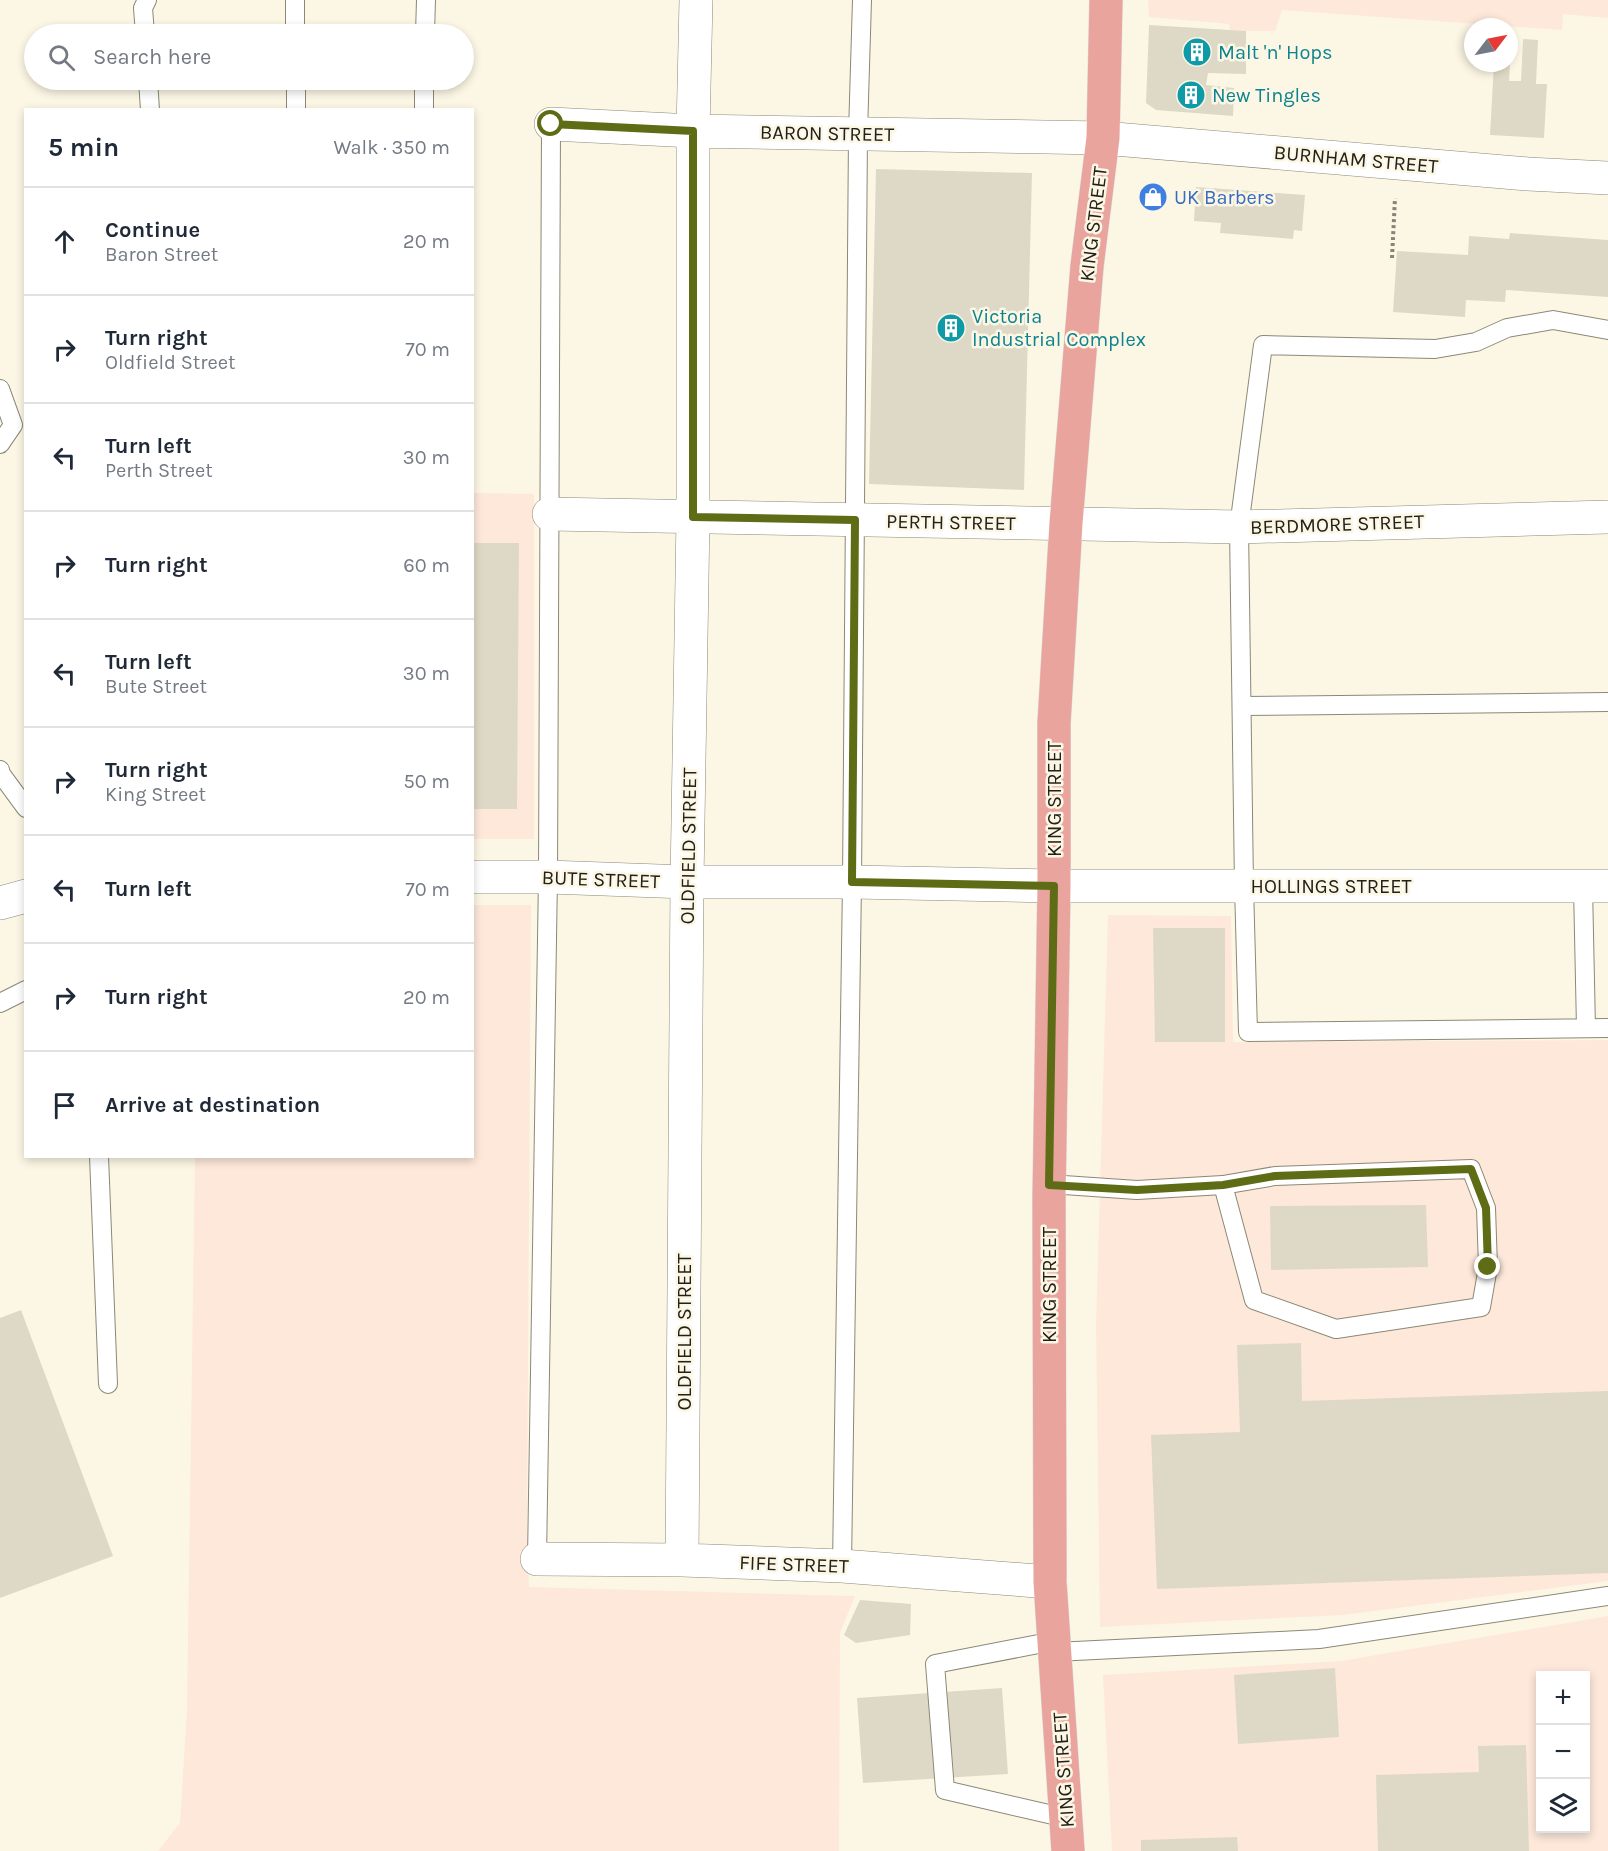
<!DOCTYPE html>
<meta charset="utf-8">
<style>
:root{--surface:#fff;--page:#f2f2f3;--text:#1f2937;--muted:#747a83;--line:#e0e1e3}
body{margin:0;font-family:Karla,sans-serif;background:var(--page);color:var(--text)}
.controls{position:absolute;right:18px;bottom:18px;display:grid;overflow:hidden;border-radius:0px;box-shadow:0 3px 9px #0003}
.controls button{width:54px;height:54px;display:grid;place-items:center;padding:0;border:0;border-bottom:2px solid var(--line);background:var(--surface);color:var(--text);font:30px sans-serif}
.compass{position:absolute;left:1464px;top:18px;width:54px;height:54px;border-radius:50%;background:var(--surface);box-shadow:0 3px 9px #0003;rotate:58deg}
.stop{position:absolute;width:18px;height:18px;margin:-14px;border:4px solid #5e6c16;border-radius:50%;background:#fff}
.stop.end{background:#5e6c16;border-color:#fff;box-shadow:0 2px 6px #0008}
.list{margin:0;padding:0;list-style:none}
h2{display:flex;justify-content:space-between;align-items:center;height:78px;margin:0;padding:0 24px;font-size:26px}
h2 small{font-size:20px;font-weight:400;color:var(--muted)}
.list li{display:grid;grid-template-columns:39px 1fr auto;gap:18px;align-items:center;box-sizing:border-box;height:108px;padding:0 24px;border-top:2px solid var(--line)}
.list b{display:block;font-size:22px;white-space:nowrap}
.list p{margin:0;font-size:20px;white-space:nowrap;color:var(--muted)}
.list em{font-size:20px;font-style:normal;color:var(--muted)}
.icon{flex:none;width:33px;height:33px;fill:none;stroke:currentColor;stroke-width:2;stroke-linecap:round;stroke-linejoin:round}
.map{position:relative;flex:none;width:1608px;height:1851px;overflow:hidden}
.search{position:absolute;background:var(--surface);box-shadow:0 3px 9px #0003;left:24px;top:24px;width:450px;height:66px;display:flex;align-items:center;gap:15px;box-sizing:border-box;padding:0 21px;border-radius:33px;color:var(--muted);font-size:22px}
.panel{position:absolute;background:var(--surface);box-shadow:0 3px 9px #0003;left:24px;top:108px;width:450px;height:1050px;border-radius:0px}
.map>svg:first-child{display:block}
</style>
<div class="map">
<svg width="1608" height="1851" viewBox="0 0 1608 1851">
<rect width="100%" height="100%" fill="#fcf7e5"/>
<path fill="#fde8da" fill-rule="evenodd" d="M1148 0H1608V18L1563 14 1562 30 1282 10 1275 31H1246L1230 30 1229 24 1149 17Z
M473 493 534 494V839H473Z
M473 905H531L527 1519 529 1587 855 1596 840 1633 839 1851H158L180 1823 187 1708 195 1157 472 1156Z
M1108 915 1231 916 1233 1042 1608 1040V1581L1343 1615 1100 1627 1096 1325Z
M1608 1616V1851H1112L1103 1675 1341 1661ZM1540 1676H1586V1828H1540Z"/>
<path fill="#ded9c6" d="M1149 25 1246 31V74L1208 73 1206 85 1234 88 1233 116 1156 110 1146 103Z
M1523 39 1538 40 1536 84H1547L1544 138 1490 135 1494 63H1510L1509 81H1521Z
M876 169 1032 173 1024 490 869 484Z
M1196 187 1305 195 1302 231 1294 230 1293 239 1220 233 1221 223 1194 221Z
M1510 233 1608 240V297L1506 290 1505 302 1466 300 1465 317 1393 312 1397 251 1468 255 1469 236 1509 239Z
M472 543H519L517 809H472Z
M1153 928H1225V1042H1155Z
M1426 1205 1428 1267 1271 1270 1270 1206Z
M21 1310 113 1556 0 1598V1318Z
M1301 1343 1302 1401 1608 1391V1573L1157 1589 1151 1435 1240 1432 1237 1345Z
M860 1600 911 1604 910 1635 856 1643 844 1635Z
M1335 1668 1339 1737 1238 1744 1234 1675Z
M1002 1688 1008 1774 863 1783 857 1698Z
M1526 1745 1529 1851H1378L1376 1775 1479 1772 1478 1746Z
M1237 1837 1238 1851H1141V1840Z"/>
<g fill="none" stroke-linecap="round" stroke-linejoin="round">
<g stroke="#8c8877" stroke-width="20">
<path id="service" d="M295 0V34
M145 34 143 8 147 0
M425 34 426 0
M148 80 150 110
M296 80V110
M424 110V80
M1608 330 1553 320 1507 328 1476 342 1435 349 1263 345 1239 527 1244 886 1248 1032 1608 1028
M0 389 13 425 0 444
M1242 706 1608 702
M0 770 1 774 26 808
M1583 887 1586 1028
M0 1003 26 990
M99 1156 108 1384
M1049 1184 1137 1190 1223 1185 1275 1176 1471 1169 1486 1208 1488 1267 1481 1307 1336 1329 1254 1300 1223 1185
M537 1559 548 877 551 124
M842 1566 852 882 858 133 862 0
M1054 1641 935 1664 945 1790 1066 1818
M1055 1652 1319 1639 1608 1596"/>
</g>
<g stroke="#8c8877" stroke-width="34">
<path id="minor" d="M551 124 693 131 1103 138 1528 174 1608 178
M549 514 1239 527 1608 517
M472 877H548L687 882H852L1054 886H1608
M0 903 26 896
M537 1559 682 1560 842 1566 1050 1582
M682 1560 687 882 693 517V131L696 0"/>
</g>
<g stroke="#dcdbda" stroke-width="34">
<path id="primary" d="M1068 1851 1050 1582 1049 1199 1054 886V723L1066 523 1087 266 1103 138 1106 0"/>
</g>
<path stroke="#868377" stroke-width="4" stroke-dasharray="3 3" stroke-linecap="butt" d="M1392 258 1395 198"/>
<use href="#service" stroke="#fff" stroke-width="18"/>
<use href="#minor" stroke="#fff" stroke-width="33"/>
<use href="#primary" stroke="#e9a49e" stroke-width="33"/>
</g>
<g fill="none" stroke-linecap="round" stroke-linejoin="round">
<path stroke="#5e6c16" stroke-width="8" d="M551 124 693 131V517L855 520 852 882 1054 886 1049 1185 1137 1190 1223 1185 1275 1176 1471 1169 1486 1208 1488 1267"/>
</g>
<defs>
<g id="building-disc" transform="scale(1.5)"><circle r="9.5" fill="#0f9aa8" stroke="#fcf7e5"/><path d="M-4-6H4V6H1V3H-1V6H-4ZM-2.5-4.3h1.7v1.8h-1.7ZM.8-4.3h1.7v1.8H.8ZM-2.5-1h1.7V.8h-1.7ZM.8-1h1.7V.8H.8Z" fill="#fff"/></g>
<g id="shop-disc" transform="scale(1.5)"><circle r="9.5" fill="#3f7fe0" stroke="#fcf7e5"/><path d="M-5-2.5h2.3a2.7 3.5 0 0 1 5.4 0H5L5.5 6h-11ZM-1.5-2.5h3a1.5 2.3 0 0 0-3 0Z" fill="#fff"/></g>
</defs>
<g fill-rule="evenodd">
<use href="#building-disc" x="1197" y="52"/>
<use href="#building-disc" x="1191" y="95"/>
<use href="#shop-disc" x="1153" y="197"/>
<use href="#building-disc" x="951" y="328"/>
</g>
<g text-anchor="middle" stroke-width="5" stroke-linejoin="round" paint-order="stroke">
<g font-size="20" fill="#0d838f" stroke="#fcf7e5" text-anchor="start">
<text x="1218" y="59">Malt 'n' Hops</text>
<text x="1212" y="102">New Tingles</text>
<text x="972" y="323">Victoria<tspan x="972" dy="23">Industrial Complex</tspan></text>
</g>
<g font-size="20" fill="#222019" stroke="#fcf7e5">
<text transform="translate(827 133) rotate(1)" y="7">BARON STREET</text>
<text transform="translate(1356 159) rotate(5)" y="7">BURNHAM STREET</text>
<text transform="translate(1093 224) rotate(-83)" y="7">KING STREET</text>
<text transform="translate(951 522) rotate(1)" y="7">PERTH STREET</text>
<text transform="translate(1337 524) rotate(-2)" y="7">BERDMORE STREET</text>
<text transform="translate(1054 799) rotate(-90)" y="7">KING STREET</text>
<text transform="translate(688 846) rotate(-89)" y="7">OLDFIELD STREET</text>
<text transform="translate(601 879) rotate(2)" y="7">BUTE STREET</text>
<text x="1331" y="893">HOLLINGS STREET</text>
<text transform="translate(1049 1285) rotate(-90)" y="7">KING STREET</text>
<text transform="translate(684 1332) rotate(-90)" y="7">OLDFIELD STREET</text>
<text transform="translate(794 1564) rotate(2)" y="7">FIFE STREET</text>
<text transform="translate(1063 1770) rotate(-94)" y="7">KING STREET</text>
</g>
<g font-size="20" fill="#366cbe" stroke="#fcf7e5" text-anchor="start">
<text x="1174" y="204">UK Barbers</text>
</g>
</g>
</svg>
<div class="controls">
<button>+</button>
<button>−</button>
<button><svg class="icon" aria-label="layers" viewBox="0 0 24 24"><path d="M12 4l9 5-9 5-9-5zM3 14l9 5 9-5"/></svg></button>
</div>
<svg class="compass" viewBox="-18 -18 36 36"><path d="M0-13l5 13h-10z" fill="#e53935"/><path d="M0 13l5-13h-10z" fill="#747a83"/></svg>
<div class="stop" style="left:551px;top:124px"></div>
<div class="stop end" style="left:1488px;top:1267px"></div>
<div class="search"><svg class="icon" aria-label="search" viewBox="0 0 24 24"><circle cx="10" cy="10" r="6"/><path d="M15 15l6 6"/></svg>Search here</div>
<section class="panel">
<h2>5 min<small>Walk · 350 m</small></h2>
<ul class="list">
<li><svg class="icon" aria-label="ahead" viewBox="0 0 24 24"><path d="M12 20V5M6 11l6-6 6 6"/></svg><div><b>Continue</b><p>Baron Street</p></div><em>20 m</em></li>
<li><svg class="icon" aria-label="right" viewBox="0 0 24 24"><path d="M7 20v-9h11M14 6l5 5-5 5"/></svg><div><b>Turn right</b><p>Oldfield Street</p></div><em>70 m</em></li>
<li><svg class="icon" aria-label="left" viewBox="0 0 24 24"><path d="M17 20v-9H6M10 6l-5 5 5 5"/></svg><div><b>Turn left</b><p>Perth Street</p></div><em>30 m</em></li>
<li><svg class="icon" aria-label="right" viewBox="0 0 24 24"><path d="M7 20v-9h11M14 6l5 5-5 5"/></svg><div><b>Turn right</b></div><em>60 m</em></li>
<li><svg class="icon" aria-label="left" viewBox="0 0 24 24"><path d="M17 20v-9H6M10 6l-5 5 5 5"/></svg><div><b>Turn left</b><p>Bute Street</p></div><em>30 m</em></li>
<li><svg class="icon" aria-label="right" viewBox="0 0 24 24"><path d="M7 20v-9h11M14 6l5 5-5 5"/></svg><div><b>Turn right</b><p>King Street</p></div><em>50 m</em></li>
<li><svg class="icon" aria-label="left" viewBox="0 0 24 24"><path d="M17 20v-9H6M10 6l-5 5 5 5"/></svg><div><b>Turn left</b></div><em>70 m</em></li>
<li><svg class="icon" aria-label="right" viewBox="0 0 24 24"><path d="M7 20v-9h11M14 6l5 5-5 5"/></svg><div><b>Turn right</b></div><em>20 m</em></li>
<li><svg class="icon" aria-label="arrive" viewBox="0 0 24 24"><path d="M6 21V4h12l-3 4 3 4H6"/></svg><div><b>Arrive at destination</b></div></li>
</ul>
</section>
</div>
